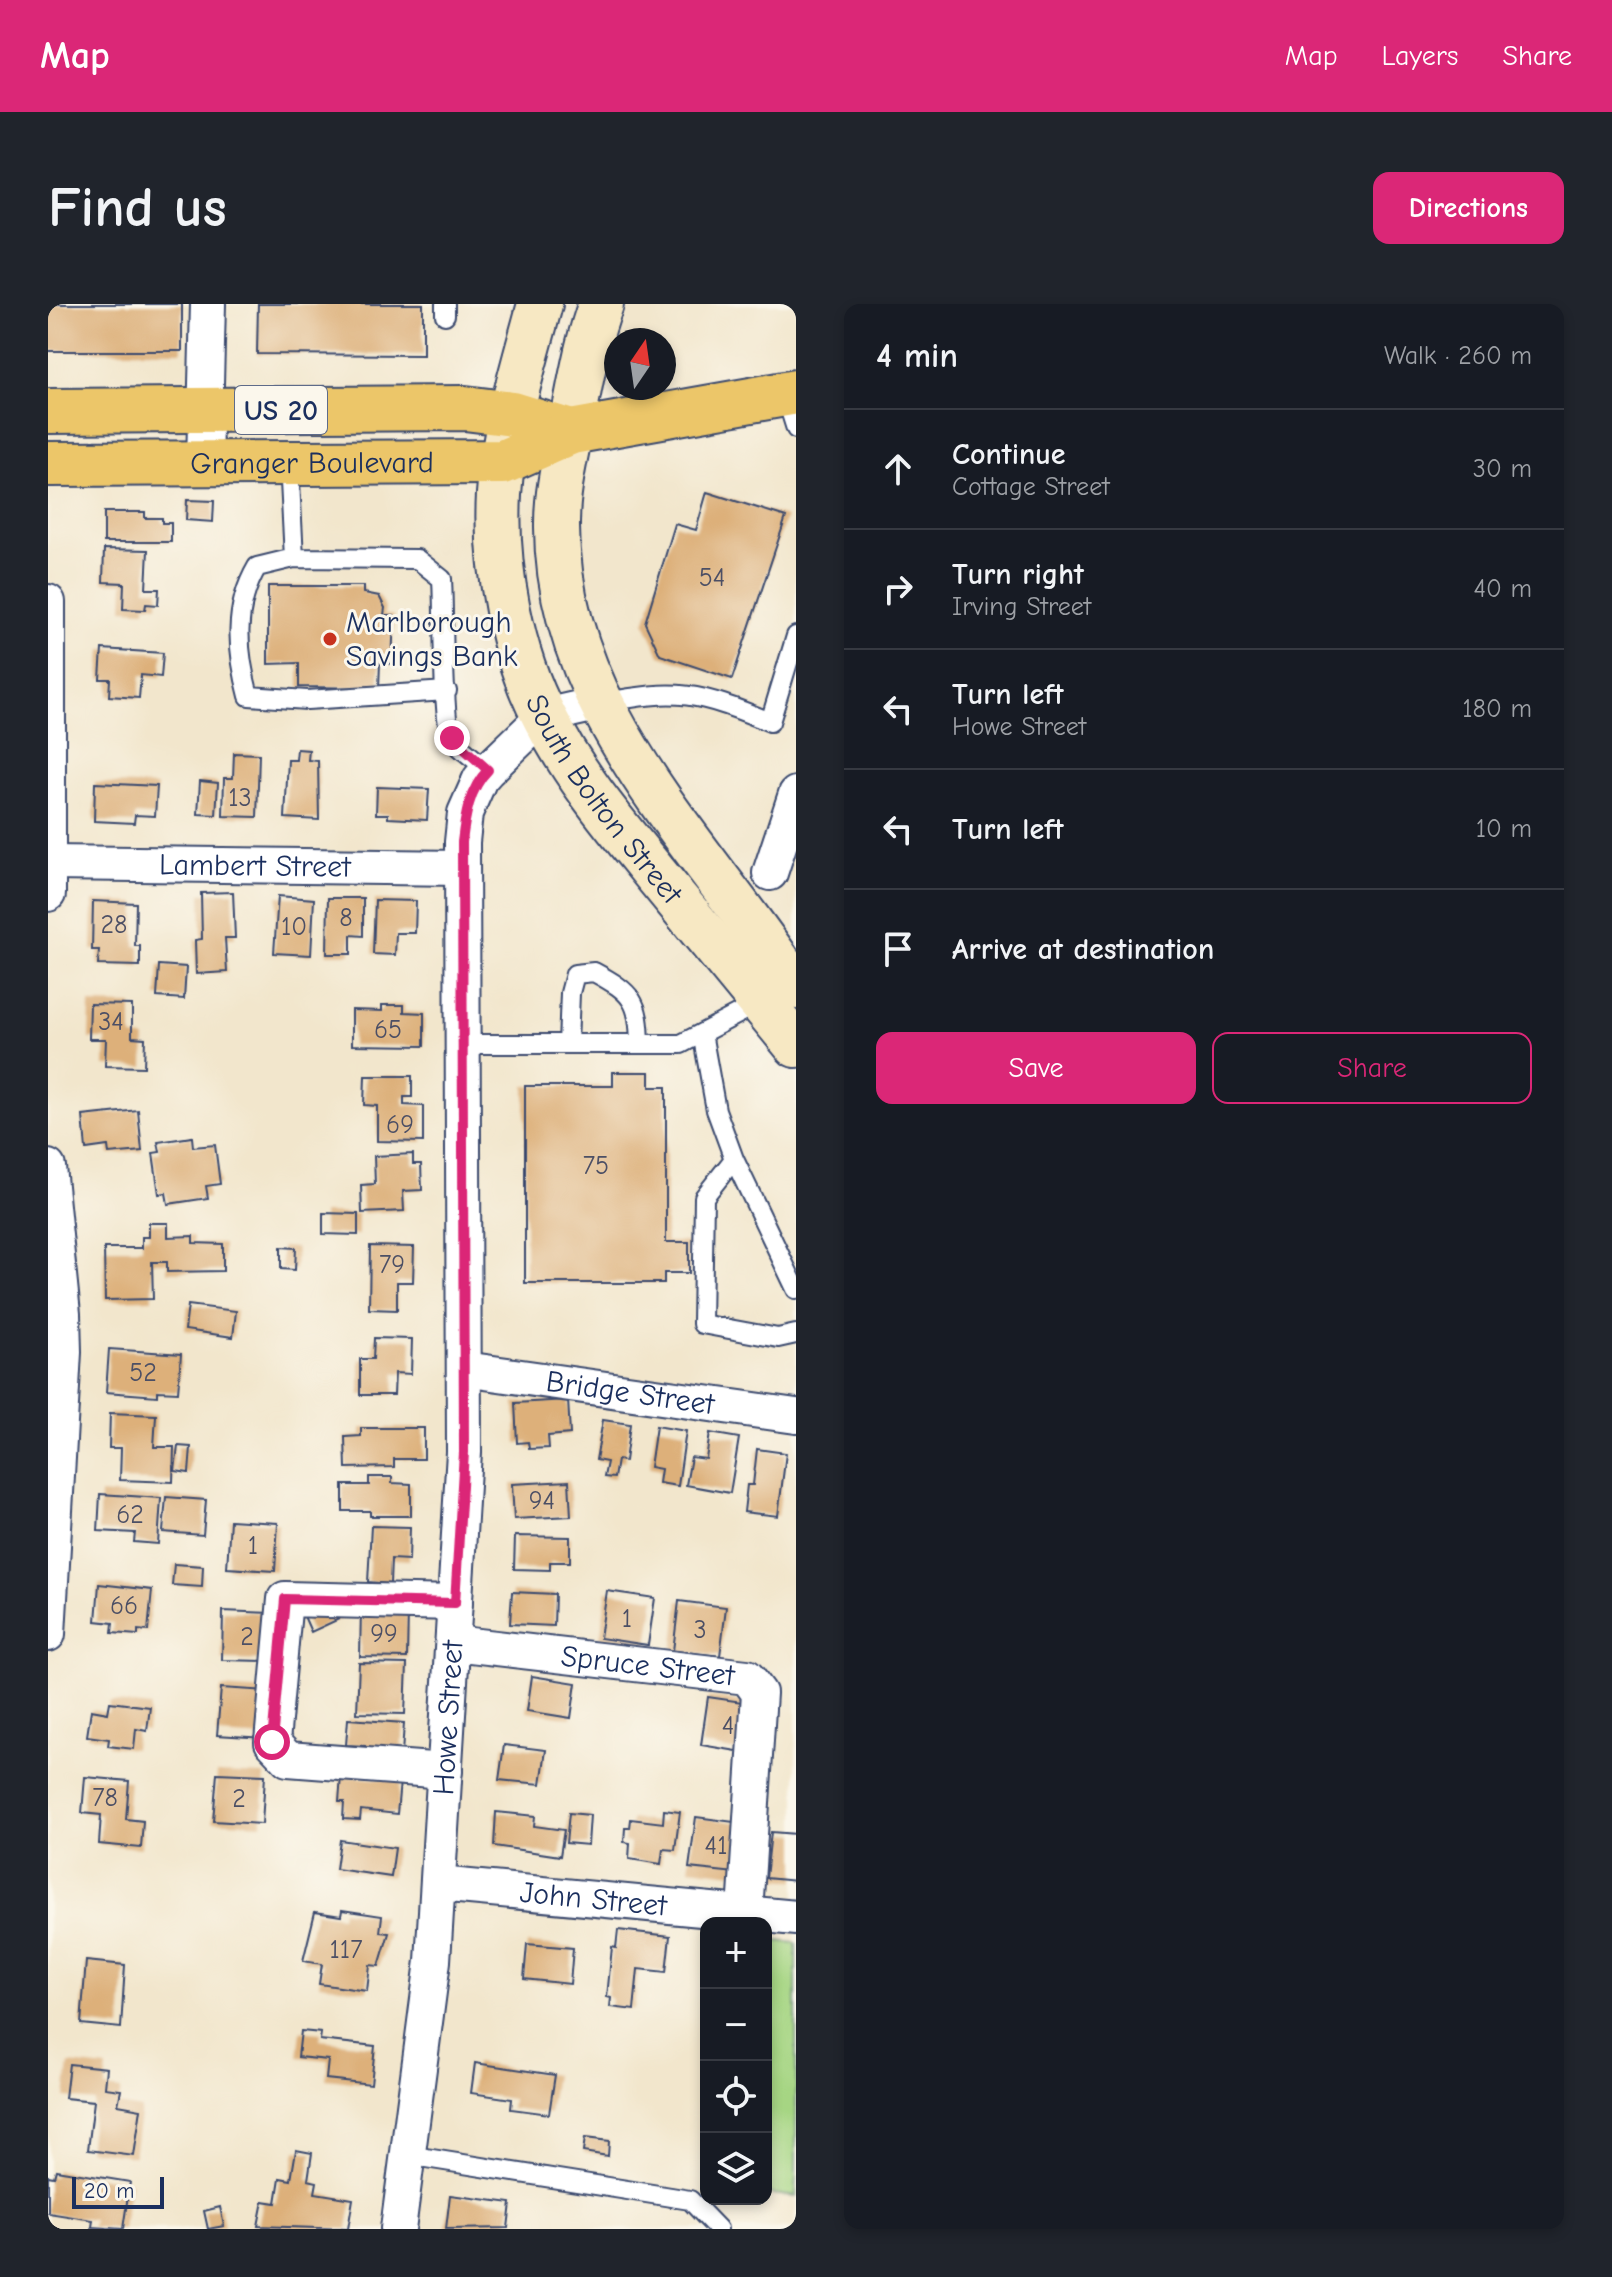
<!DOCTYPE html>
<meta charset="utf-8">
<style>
:root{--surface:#171b24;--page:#20242c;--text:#f1f3f6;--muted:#9ea1a6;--line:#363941;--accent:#db2777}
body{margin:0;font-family:"Comic Neue",sans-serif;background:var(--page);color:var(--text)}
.controls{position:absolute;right:24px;bottom:24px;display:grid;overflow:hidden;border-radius:16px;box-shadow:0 4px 12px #0003}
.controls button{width:72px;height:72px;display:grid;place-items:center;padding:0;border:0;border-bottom:2px solid var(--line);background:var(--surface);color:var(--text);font:40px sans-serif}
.compass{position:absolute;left:556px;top:24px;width:72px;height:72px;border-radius:50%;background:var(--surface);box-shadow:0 4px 12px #0003;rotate:13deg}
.scale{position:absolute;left:24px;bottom:20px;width:92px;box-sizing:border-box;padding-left:8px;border:4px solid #1b2f5e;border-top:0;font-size:22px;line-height:28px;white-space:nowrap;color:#1b2f5e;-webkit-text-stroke:6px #fbf7ec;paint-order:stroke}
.stop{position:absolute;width:24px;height:24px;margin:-18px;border:6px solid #db2777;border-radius:50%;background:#fff}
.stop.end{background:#db2777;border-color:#fff;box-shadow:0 2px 8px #0008}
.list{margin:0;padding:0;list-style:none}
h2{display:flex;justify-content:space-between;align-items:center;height:104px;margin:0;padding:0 32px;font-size:34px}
h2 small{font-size:26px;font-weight:400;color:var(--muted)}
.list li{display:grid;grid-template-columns:52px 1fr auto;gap:24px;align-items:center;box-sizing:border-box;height:120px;padding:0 32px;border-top:2px solid var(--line)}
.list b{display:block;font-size:30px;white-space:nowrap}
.list p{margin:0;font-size:26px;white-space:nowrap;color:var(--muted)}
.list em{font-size:26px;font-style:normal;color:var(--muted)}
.actions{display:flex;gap:16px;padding:24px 32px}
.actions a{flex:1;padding:18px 0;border:2px solid var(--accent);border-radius:16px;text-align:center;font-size:28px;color:var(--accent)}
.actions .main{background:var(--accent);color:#fff}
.icon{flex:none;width:44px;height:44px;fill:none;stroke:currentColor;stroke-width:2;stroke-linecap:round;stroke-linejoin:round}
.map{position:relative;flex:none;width:748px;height:1925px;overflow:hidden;border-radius:16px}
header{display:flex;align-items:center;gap:48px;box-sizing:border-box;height:112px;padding:0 40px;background:var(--accent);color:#fff}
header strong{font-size:38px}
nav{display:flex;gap:44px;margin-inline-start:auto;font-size:28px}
.intro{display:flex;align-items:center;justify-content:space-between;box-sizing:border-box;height:192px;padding:0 48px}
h1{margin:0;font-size:56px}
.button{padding:20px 36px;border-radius:16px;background:var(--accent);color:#fff;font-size:28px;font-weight:700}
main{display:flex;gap:48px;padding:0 48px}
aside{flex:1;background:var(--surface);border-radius:16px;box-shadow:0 4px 12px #0003}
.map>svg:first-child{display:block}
</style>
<header>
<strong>Map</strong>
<nav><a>Map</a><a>Layers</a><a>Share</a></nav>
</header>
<div class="intro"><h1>Find us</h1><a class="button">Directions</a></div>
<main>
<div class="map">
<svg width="748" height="1925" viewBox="0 0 748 1925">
<rect width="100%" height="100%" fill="#fbf7ec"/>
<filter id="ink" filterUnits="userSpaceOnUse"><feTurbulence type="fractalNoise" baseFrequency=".0125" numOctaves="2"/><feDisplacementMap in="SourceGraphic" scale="16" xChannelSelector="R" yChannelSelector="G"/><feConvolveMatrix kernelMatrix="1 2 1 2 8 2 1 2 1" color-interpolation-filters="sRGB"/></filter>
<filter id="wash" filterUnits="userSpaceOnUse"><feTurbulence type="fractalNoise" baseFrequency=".006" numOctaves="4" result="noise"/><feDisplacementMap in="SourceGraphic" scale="32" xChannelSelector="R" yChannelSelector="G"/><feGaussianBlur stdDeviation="1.8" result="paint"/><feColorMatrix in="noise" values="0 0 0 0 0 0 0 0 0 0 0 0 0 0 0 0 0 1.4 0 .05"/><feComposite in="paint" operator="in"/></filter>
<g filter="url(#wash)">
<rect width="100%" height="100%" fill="#f2e6cc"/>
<path fill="#a6d583" stroke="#608270" stroke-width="2" d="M718 1636 748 1639V1893L718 1889Z"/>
<g id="blocks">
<path fill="#ddb07a" d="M0 0H134V47H0Z
M210 0H375V51L209 50Z
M659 188 738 213 684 375 612 351 597 319 627 220 648 226Z
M139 196 166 197 165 218 138 216Z
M56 208H97V214H114V219H123V238H56Z
M56 245 100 246 98 285H111L110 301 98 300 97 306 75 305 76 279 55 278Z
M220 282H316V289L331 292 337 304 336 311H346L344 360 332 359 331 384 251 383V359L220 360Z
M54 345 115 349 113 373 93 371 91 394 61 392 62 375H52Z
M249 445 261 446 260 456 270 457 271 516 237 514 240 456H248Z
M186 449 211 450 209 513 175 512 176 474H185Z
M152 477 170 479 168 511 150 510Z
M47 479 109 482 107 512 87 511 86 519 46 517Z
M329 483 381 485 379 516 340 514V510H328Z
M185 588 187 634H177L179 668 148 670 147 636 154 635 153 589Z
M230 592 266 595 263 651 226 649Z
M280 594H315V632L303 631V650H279Z
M327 596 368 597 367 629H348L347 651 325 650Z
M45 597 88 599 87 642H92V662L50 661 51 646H44Z
M111 661 138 663 136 695 109 693Z
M42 700 84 701V733L97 734 96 763 57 762 58 735H41Z
M334 701H356V708L376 709V742L304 741V706L334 707Z
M565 768H602V783H618V938H641V969H616V979H477V782H565Z
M317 772H364V793H356V801L375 802V838L329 837V802L316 801Z
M90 806 94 847 61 850 60 842 38 845 35 812Z
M144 833 145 843 167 841 172 880 158 882 160 894 120 900 118 889 111 890 105 849 112 848 110 838Z
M365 850V860H373L374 886 355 887 356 907 314 909 313 881 327 880 326 852Z
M275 909 310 910V931L275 930Z
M101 919H120V933L145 932V939L175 940V967L119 968V958H104L105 995 57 996 56 944H94V933H101Z
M322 942 366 943 365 978H349V1006L321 1005Z
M233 943 248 944 247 966 233 965Z
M140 1001 188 1007 185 1033 137 1026Z
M326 1034 364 1035 363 1070 347 1069 346 1091H312V1055H325Z
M61 1045 133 1050 130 1088 109 1087V1092L58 1088Z
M520 1096 522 1130 500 1132 501 1144 481 1145 480 1138 469 1139 467 1099Z
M62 1109 108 1111 106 1143H126L125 1178 72 1176 73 1144H61Z
M555 1116 582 1120 577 1157 569 1156 566 1174 556 1173 559 1158 548 1156Z
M608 1122 638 1127 630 1182 611 1179 613 1165 602 1163Z
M313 1124H376V1155H346V1163L298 1164 297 1133 313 1132Z
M662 1129 691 1134 682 1189 638 1181 643 1153 658 1155Z
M130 1142 143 1143 141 1169 127 1167Z
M709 1145 738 1149 730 1212 696 1208 699 1181H705Z
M321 1173H344V1179L363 1180V1212H322V1207H295V1181H321Z
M521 1177 523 1212 466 1215 464 1180Z
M52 1190 113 1194 110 1240 86 1238 87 1229 50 1227Z
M118 1193 158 1196 155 1231 115 1228Z
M182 1216 230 1219 227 1267 179 1264Z
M323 1222 362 1223 361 1256 343 1255 342 1280 320 1278Z
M467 1232 522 1233V1258H502V1266L466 1265Z
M126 1260 155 1262 154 1283 124 1281Z
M51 1280 104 1286 100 1327 90 1326V1331L64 1329 65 1319 48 1317Z
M559 1287 607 1294 600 1341 552 1334Z
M464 1288 507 1290 506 1322 462 1320Z
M631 1297 678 1303 672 1352 625 1347Z
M283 1298 291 1315 263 1328 255 1310Z
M313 1305 360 1306 359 1354 312 1353Z
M175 1307 224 1309 223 1357 174 1356Z
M311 1359 359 1360 357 1410 309 1409Z
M484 1372 528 1379 523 1414 479 1407Z
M173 1384 222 1387 217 1434 169 1431Z
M660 1393 708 1400 701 1449 653 1441Z
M62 1398 102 1403 99 1427 88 1425 86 1445 60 1442 61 1435 39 1432 43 1406 60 1409Z
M300 1415 356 1419 354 1450 317 1447V1442L298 1441Z
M456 1441 498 1446 493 1480 451 1476Z
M169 1469 217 1471 214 1520 165 1517Z
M293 1472 352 1477 349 1510 313 1506 312 1516 295 1515 296 1498H291Z
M37 1473 81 1477 78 1515 95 1517 93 1544 51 1540 53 1511 34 1509Z
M616 1506 632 1508 627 1546 615 1545 613 1560 581 1555 582 1539 576 1538 577 1524H582L583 1515 615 1519Z
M448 1508 487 1512 486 1522 516 1526 512 1552 446 1542Z
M521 1509 542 1511 540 1541 518 1539Z
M648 1513 694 1519 687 1569 641 1564Z
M723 1528 748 1530V1577L718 1574Z
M292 1536 347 1544 343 1573 288 1565Z
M294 1606 334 1612 332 1628 341 1629 331 1662 322 1661 319 1687 271 1680 274 1660 255 1657 267 1608 293 1612Z
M570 1626 622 1632 618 1668 590 1665 586 1706 562 1703 563 1694 559 1693 564 1643 568 1644Z
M479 1640 525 1644 522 1680 476 1675Z
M38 1657 77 1661 73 1724 33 1720Z
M253 1727 273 1729 272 1736 327 1742 323 1780 278 1775 280 1756 250 1753Z
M427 1759 507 1771 501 1810 463 1805 464 1795 423 1789Z
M21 1760 59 1764 57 1784 73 1786 70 1801 93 1805 86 1852 40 1846 46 1797 17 1794Z
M537 1834 561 1837 560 1852 535 1848Z
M248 1846 264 1849 260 1876 269 1878 267 1889 305 1895 300 1925 210 1922 215 1897 228 1899 232 1874 243 1876Z
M8 1866 82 1878 75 1925 44 1923 45 1916 0 1909V1872L6 1873Z
M402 1891 463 1899 460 1924 398 1925Z
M172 1903 176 1922 160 1925 156 1907Z"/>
</g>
</g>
<g filter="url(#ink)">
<use href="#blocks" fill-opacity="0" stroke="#3b4a6e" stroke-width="2"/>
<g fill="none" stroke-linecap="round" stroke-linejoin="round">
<g stroke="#3b4a6e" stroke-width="22">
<path id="service" d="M397 0V11
M737 90 748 125
M241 158 246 254 369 255 394 275C396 303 394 416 403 432 410 445 429 456 440 466
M246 254 209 263C185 304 189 347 201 392L259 396 399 387
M553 399C632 384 648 388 722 418L748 332
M654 729 668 806 686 855 748 985
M414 740H633L713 698
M520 740 522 689 527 670 546 668C585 689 591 697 592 740
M686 855 656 893 654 1020 730 1034 748 1030
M359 1851 642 1896 670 1925"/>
</g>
<g stroke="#3b4a6e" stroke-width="38">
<g id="minor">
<path d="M156 159 160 0"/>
<path d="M0 298V590"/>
<path id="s1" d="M1 559 414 564"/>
<path d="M722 569 748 490"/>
<path d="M0 863 15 1010 16 1048 0 1330"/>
<path id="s2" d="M416 1065 748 1112"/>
<path id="s3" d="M405 1339 699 1373 711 1389 697 1609"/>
<path d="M397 1467 240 1455 224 1438 237 1295 407 1299"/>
<path id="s4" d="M390 1580 748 1614"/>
<path id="s5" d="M350 1925 385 1657 416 1148 414 538 417 509 432 475 440 466 496 412 553 399"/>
</g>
</g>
<g stroke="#3b4a6e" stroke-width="48">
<g id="secondary">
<path id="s6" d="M492 0C476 61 455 126 451 190 447 262 463 350 497 414 527 474 571 525 613 577 658 631 703 686 748 741"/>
<path d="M553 0C537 43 532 85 522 129 516 159 509 188 509 219 507 405 653 539 748 683"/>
</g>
</g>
<g stroke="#3b4a6e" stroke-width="48">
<g id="primary">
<path d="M0 107 417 104 465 110 523 128"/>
<path id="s7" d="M0 160 455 158 523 128 748 88"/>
</g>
</g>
<use href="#service" stroke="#fff" stroke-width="18"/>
<use href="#minor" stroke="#fff" stroke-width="34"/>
<use href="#secondary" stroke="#f7e8c3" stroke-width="44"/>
<use href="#primary" stroke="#ecc669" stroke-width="44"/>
</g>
</g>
<g fill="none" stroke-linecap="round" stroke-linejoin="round" filter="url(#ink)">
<path stroke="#db2777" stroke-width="10" d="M224 1438 237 1295 407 1299 416 1148 414 538C417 513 421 485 440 466L404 434"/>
</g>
<circle fill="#c8321e" stroke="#fbf7ec" stroke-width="3" cx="282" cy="335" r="8"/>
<g text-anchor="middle" stroke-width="6" stroke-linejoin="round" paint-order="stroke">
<g font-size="26" fill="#4c4f65">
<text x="664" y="282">54</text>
<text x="192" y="502">13</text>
<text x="298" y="622">8</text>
<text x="66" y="629">28</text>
<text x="246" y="631">10</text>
<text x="63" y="726">34</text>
<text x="340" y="734">65</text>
<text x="352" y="829">69</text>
<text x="548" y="870">75</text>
<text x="344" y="969">79</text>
<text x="95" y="1077">52</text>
<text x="494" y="1205">94</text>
<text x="82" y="1219">62</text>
<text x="205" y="1250">1</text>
<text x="76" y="1310">66</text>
<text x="579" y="1323">1</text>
<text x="652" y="1334">3</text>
<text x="336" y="1338">99</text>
<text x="199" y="1341">2</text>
<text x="680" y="1430">4</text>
<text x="57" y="1502">78</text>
<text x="191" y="1503">2</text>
<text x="668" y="1550">41</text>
<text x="298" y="1654">117</text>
</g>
<rect fill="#fbf7ec" stroke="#5e6b89" stroke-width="2" x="187" y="82" width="92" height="48" rx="6"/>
<g font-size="28" font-weight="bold" fill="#1b2f5e">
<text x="233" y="116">US 20</text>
</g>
<g font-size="30" fill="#1b2f5e" stroke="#fbf7ec">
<text dy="10" stroke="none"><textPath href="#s7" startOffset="264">Granger Boulevard</textPath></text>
<text dy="10" stroke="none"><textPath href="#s6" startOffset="526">South Bolton Street</textPath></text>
<text dy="10" stroke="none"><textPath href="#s1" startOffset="206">Lambert Street</textPath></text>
<text dy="10" stroke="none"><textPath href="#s2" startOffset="168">Bridge Street</textPath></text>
<text dy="10" stroke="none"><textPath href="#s3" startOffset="196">Spruce Street</textPath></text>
<text dy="10" stroke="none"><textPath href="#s5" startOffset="514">Howe Street</textPath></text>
<text dy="10" stroke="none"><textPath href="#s4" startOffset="156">John Street</textPath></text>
</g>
<g font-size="30" fill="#1b2f5e" stroke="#fbf7ec" text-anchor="start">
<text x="298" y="328">Marlborough<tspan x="298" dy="34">Savings Bank</tspan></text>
</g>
</g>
</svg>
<div class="controls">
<button>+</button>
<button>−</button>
<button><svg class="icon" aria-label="locate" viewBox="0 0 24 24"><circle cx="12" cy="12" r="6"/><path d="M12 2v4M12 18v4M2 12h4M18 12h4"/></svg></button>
<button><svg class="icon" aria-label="layers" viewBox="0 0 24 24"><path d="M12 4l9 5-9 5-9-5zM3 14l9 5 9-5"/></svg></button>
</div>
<svg class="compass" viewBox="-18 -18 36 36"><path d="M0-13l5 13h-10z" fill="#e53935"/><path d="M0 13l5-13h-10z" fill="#9ea1a6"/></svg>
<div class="scale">20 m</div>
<div class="stop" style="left:224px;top:1438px"></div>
<div class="stop end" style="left:404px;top:434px"></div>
</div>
<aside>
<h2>4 min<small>Walk · 260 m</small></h2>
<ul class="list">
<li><svg class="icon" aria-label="ahead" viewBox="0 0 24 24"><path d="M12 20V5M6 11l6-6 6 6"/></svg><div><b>Continue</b><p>Cottage Street</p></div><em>30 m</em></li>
<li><svg class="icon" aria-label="right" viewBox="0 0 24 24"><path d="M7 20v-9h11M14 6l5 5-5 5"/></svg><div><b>Turn right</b><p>Irving Street</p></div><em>40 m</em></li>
<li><svg class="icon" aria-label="left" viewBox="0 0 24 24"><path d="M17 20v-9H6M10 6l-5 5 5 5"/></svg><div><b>Turn left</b><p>Howe Street</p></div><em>180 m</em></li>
<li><svg class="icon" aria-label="left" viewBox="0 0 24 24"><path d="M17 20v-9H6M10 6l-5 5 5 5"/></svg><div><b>Turn left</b></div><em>10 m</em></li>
<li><svg class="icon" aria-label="arrive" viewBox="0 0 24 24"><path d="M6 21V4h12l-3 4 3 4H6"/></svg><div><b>Arrive at destination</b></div></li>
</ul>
<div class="actions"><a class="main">Save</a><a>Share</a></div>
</aside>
</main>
